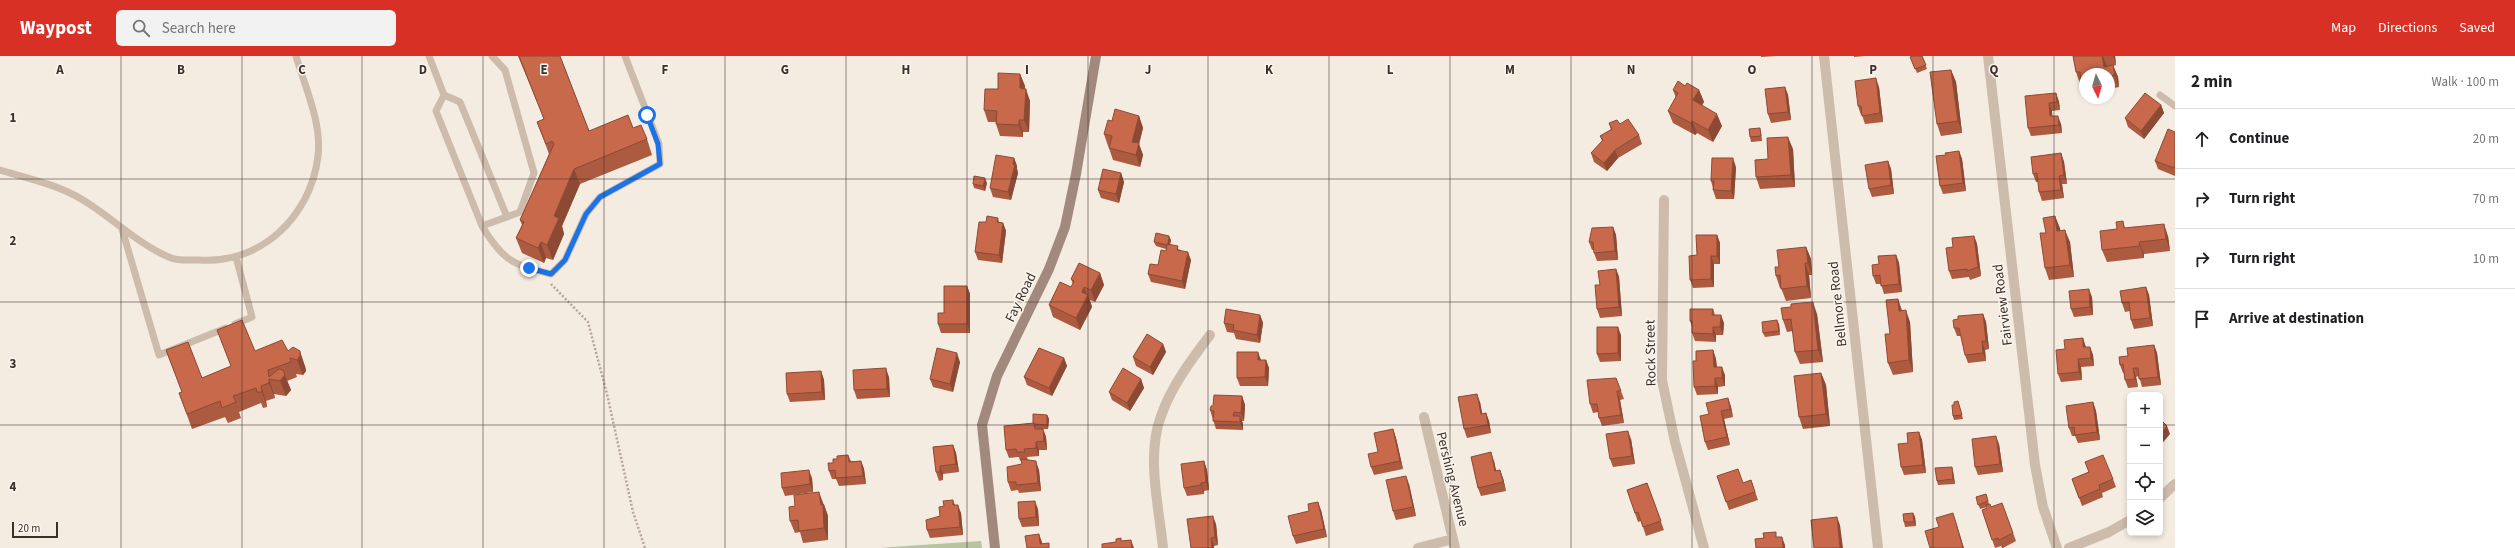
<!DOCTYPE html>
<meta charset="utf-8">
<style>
:root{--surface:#fff;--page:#f2f2f2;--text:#202124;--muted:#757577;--line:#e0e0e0;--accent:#d93025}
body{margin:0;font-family:"Source Sans 3",sans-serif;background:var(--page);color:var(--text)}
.controls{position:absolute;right:12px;bottom:12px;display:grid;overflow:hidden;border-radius:6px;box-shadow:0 2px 6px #0003}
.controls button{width:36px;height:36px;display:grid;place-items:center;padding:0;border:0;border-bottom:1px solid var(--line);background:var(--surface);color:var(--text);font:20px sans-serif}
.compass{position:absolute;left:2079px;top:12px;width:36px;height:36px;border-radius:50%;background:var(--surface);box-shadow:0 2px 6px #0003;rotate:175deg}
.scale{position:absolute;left:12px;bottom:10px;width:46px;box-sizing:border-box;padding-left:4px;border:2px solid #3b302b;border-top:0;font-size:11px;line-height:14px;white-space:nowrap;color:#3b302b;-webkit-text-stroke:3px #fbf5ee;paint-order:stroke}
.stop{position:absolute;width:12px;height:12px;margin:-9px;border:3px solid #1a73e8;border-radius:50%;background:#fff}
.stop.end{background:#1a73e8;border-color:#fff;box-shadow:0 1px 4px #0008}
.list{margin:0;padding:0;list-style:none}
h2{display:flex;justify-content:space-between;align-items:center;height:52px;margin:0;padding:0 16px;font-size:17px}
h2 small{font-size:13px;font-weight:400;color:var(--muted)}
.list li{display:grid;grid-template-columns:26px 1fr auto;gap:12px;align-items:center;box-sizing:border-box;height:60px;padding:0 16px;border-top:1px solid var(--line)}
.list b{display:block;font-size:15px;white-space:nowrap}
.list em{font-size:13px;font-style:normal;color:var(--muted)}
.icon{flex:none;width:22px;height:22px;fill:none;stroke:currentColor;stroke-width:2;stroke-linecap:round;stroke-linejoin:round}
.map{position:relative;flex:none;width:2175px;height:492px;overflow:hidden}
header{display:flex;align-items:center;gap:24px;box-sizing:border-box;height:56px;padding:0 20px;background:var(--accent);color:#fff}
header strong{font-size:19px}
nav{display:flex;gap:22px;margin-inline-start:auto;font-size:14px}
.search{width:280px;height:36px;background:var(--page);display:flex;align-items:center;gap:10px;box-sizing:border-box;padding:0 14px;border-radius:6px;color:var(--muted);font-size:15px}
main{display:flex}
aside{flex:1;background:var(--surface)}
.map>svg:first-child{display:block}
</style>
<header>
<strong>Waypost</strong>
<div class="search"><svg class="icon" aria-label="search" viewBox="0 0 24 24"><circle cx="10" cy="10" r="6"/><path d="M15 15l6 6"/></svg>Search here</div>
<nav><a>Map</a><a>Directions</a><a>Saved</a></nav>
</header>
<main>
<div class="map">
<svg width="2175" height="492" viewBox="0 0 2175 492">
<rect width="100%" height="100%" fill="#f4ebe1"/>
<path fill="#b8c4a0" d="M981 485 982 492H881L892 491Z"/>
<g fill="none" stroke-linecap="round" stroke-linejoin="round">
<path stroke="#b9a596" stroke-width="2.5" stroke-dasharray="2 2" stroke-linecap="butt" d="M551 228 588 266 607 338 633 456 645 492"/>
<path stroke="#cdbbac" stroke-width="7" d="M429 0 444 39 436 55 482 170 520 156 534 117 505 14 492 0
M444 39 460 46 507 161
M2160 39 2175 50
M0 114C27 122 59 129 83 144 113 162 137 188 171 202 179 205 190 204 198 204 260 209 311 161 318 100 322 67 305 31 296 0
M482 170C503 205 512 208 551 218L565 204 586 158 600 141 660 108 659 88 625 0
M122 173 159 299 226 272
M235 268 252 261 236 201"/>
<path stroke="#cdbbac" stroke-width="10" d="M1824 0 1878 492
M1988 0 2035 409 2043 451 2057 492
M1664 144 1662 324 1675 386 1704 492
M1424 361 1455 492
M2160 442 2175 428
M1163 492C1159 451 1146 400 1161 360 1171 331 1191 304 1210 279
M1418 492 1453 483
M2069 492 2109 476 2130 464"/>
<path stroke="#a18a7d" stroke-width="10" d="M995 492 982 369 997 320 1049 213 1065 171 1076 118 1096 0"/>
</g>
<path fill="#ac5a40" d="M518 0H560L589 75 633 72 647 83 652 99 580 128 562 170 564 178 553 204 546 202 544 207 522 197 516 182 522 169 520 164 549 98 537 66 544 63Z
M1761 0H1776L1761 1Z
M1854 0H1865L1854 1Z
M1922 0 1927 13 1917 17 1910 1Z
M2073 0H2115L2116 9 2113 10 2118 21 2119 31 2109 33V18H2085V35L2082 28H2080L2076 16Z
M1951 14 1956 26 1962 77 1941 80 1937 68Z
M1020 18 1025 30V33L1030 45 1029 76H1023V81L1000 80 996 68V66H988L984 54 998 33Z
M1785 31 1788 39 1791 64 1771 67 1768 58Z
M1879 31 1883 66 1865 68 1862 59H1861L1858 50Z
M1673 34H1699L1704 46 1702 49 1722 70 1713 86 1697 77 1695 79 1673 67 1668 55 1676 42Z
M2056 37 2059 46 2060 54 2052 55V60L2061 68 2062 77 2031 80 2028 72Z
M2161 49 2164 57 2144 83 2128 71 2125 62Z
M1139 60 1143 72 1139 88 1143 99 1140 111 1113 104 1109 92V91L1108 90 1104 78 1112 65Z
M1609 67 1620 68 1639 79 1642 88 1618 102 1607 115 1594 106 1591 97 1602 85 1600 80 1611 74Z
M1761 76 1762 85 1751 86 1750 81Z
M2175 76V120L2158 113 2155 105Z
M1793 93 1795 131 1760 133 1756 121 1768 103Z
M1959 95 1962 103 1966 135 1943 138 1940 130 1946 99Z
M2061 97 2064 106 2067 128H2062L2064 142 2042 145 2039 136 2038 126H2036L2033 118Z
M1014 102 1017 110V113L1018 117 1011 144 993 141 990 132Z
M1888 105 1891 113 1894 138 1872 141 1869 133Z
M1736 111 1734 143H1716L1713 134V132L1711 125Z
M1121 117 1124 126 1119 147 1101 142 1098 134Z
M987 127 985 135 974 132 973 128Z
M2055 160 2060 174 2070 186 2074 221 2049 224 2045 212 2046 177Z
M998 162 999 166 1003 167 1006 175 1002 207 978 204 975 196 986 166Z
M2123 165 2125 172 2168 180 2170 195 2144 198V202L2107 206 2102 194Z
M1613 171 1616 179 1618 204 1597 205 1594 197V194H1592L1589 186Z
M1717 179 1720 187V208H1714V231L1693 232 1690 224 1697 199Z
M1974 180 1977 188 1981 220 1970 224 1969 221 1952 223 1949 215Z
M1171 184 1170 188 1180 194 1191 204 1185 233 1151 226 1148 218 1158 209 1166 195V193L1156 190 1154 186Z
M1806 191 1811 203 1812 219H1809L1811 242 1786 245 1781 232H1780L1776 220 1779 211Z
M1896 199 1899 207 1902 236 1884 238 1881 228H1876L1873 220 1879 208Z
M1616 213 1619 221 1622 260 1600 262 1597 253 1600 229Z
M1100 217 1104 229 1095 246 1090 244 1092 251 1080 274 1053 261 1049 249 1071 231 1073 228 1071 223Z
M967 230 970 238V277H941L938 268 944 257Z
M2146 231 2149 239 2153 270 2134 273 2131 264 2130 255 2125 256 2122 247Z
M2092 241 2093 259 2074 261 2071 253Z
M1898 243 1902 255 1910 266 1913 316 1893 319 1888 307 1890 278Z
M1791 251 1817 258 1823 306 1800 308 1795 296 1793 275 1787 276 1783 264Z
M1713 253 1715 259 1724 267 1723 279H1716V286L1695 285 1692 277V271L1690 265Z
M1983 258 1986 266 1989 293 1985 294 1986 305 1968 307 1965 299 1961 280H1957L1954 272 1958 263Z
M1260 259 1263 267 1260 287 1236 283 1234 277 1227 276 1224 267Z
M1779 268 1780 279 1765 281 1763 277Z
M217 274 255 295H288L305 310 306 315 303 319 296 318 297 321 287 325 291 334 286 340 274 338 275 342 266 345 267 351 263 352 261 347 239 356 241 362 228 367 225 361 192 373 179 337 182 336 166 294 202 322 231 310Z
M1621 279V305L1600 306 1597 298Z
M1163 288 1166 296 1153 319 1136 310 1133 301Z
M2154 289 2157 297 2161 329 2142 331 2139 320 2136 321 2138 331 2128 332 2125 324 2124 317H2123L2120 309 2128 300Z
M2086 291H2090L2093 299 2094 310 2081 311 2082 324 2061 326 2058 318Z
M1713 294 1716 303 1717 311 1725 319V330L1718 331V338L1697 339 1694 331 1696 305Z
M1064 302 1067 310 1052 340 1027 329 1024 321Z
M1261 304H1266L1269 312 1268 330H1240L1237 322Z
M960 306 953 336 933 331 930 323Z
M821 315 824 324 825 344 790 346 787 338Z
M1821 317 1826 329 1830 370 1803 373 1799 361Z
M889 321 890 341 857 343 854 334Z
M1616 322 1624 343 1620 344 1624 367 1602 370 1599 362 1598 356 1593 357 1590 348Z
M1141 323 1144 332 1130 355 1112 344 1109 336Z
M1242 340 1245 349 1244 365H1242L1243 368V374L1216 373 1210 354 1213 350Z
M1728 342 1731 351 1733 361 1724 363 1730 389 1708 394 1705 386 1709 358Z
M1958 345 1963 363 1954 364 1953 360 1954 349Z
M1480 346 1482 358 1486 357 1489 365 1491 377 1467 382 1464 373Z
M2093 346 2096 355 2100 384 2078 387 2075 380H2072L2069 372Z
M1047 359 1049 363 1048 373H1043L1046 381 1047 394H1039V400L1027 401 1028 404H1026L1039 414 1041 435 1019 437 1018 434 1011 435 1008 426 1022 408V404L1020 405 1019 401 1009 402 1006 394 1033 367Z
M1393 373 1396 382 1403 413 1374 419 1371 411 1378 396Z
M1919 376 1922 384 1926 417 1904 419 1901 411 1908 387Z
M1631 383 1635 408 1613 411 1610 403Z
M1999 388 2003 416 1978 419 1975 411Z
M953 389 956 397 959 416 943 418V424L939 425 936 416 933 391Z
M848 399 851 405H861L864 413 866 428 839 430 836 423H832L829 415 837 403Z
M1204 405 1207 414 1209 434 1204 435V438L1187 440 1184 432Z
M1494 405 1496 415 1503 422 1506 435 1481 440 1478 432Z
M2085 406 2113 423 2116 431 2102 437 2103 441 2082 450 2072 423 2089 416Z
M1953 415 1955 428 1938 429 1937 425Z
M1717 420 1743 427 1751 424 1758 444 1729 454Z
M812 422 813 436 785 440 782 432Z
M1647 427 1664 474 1646 480 1641 465 1638 466 1627 434Z
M1409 428 1416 460 1396 464 1393 455Z
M1986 438 1989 448 1991 451 2002 447 2016 485 2003 492H2002L2001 490 1995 492 1982 454 1987 452V451L1980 453 1976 441Z
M953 444 955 449 961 457 963 479 930 482 927 474 940 460 944 450Z
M824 448 828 460V484L803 487 800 476 795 477 790 465Z
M1038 453 1039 470 1022 471 1019 463Z
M1321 454 1327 481 1296 488 1293 480Z
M1913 457 1915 461 1916 470 1905 471 1904 466Z
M1216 468 1218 489 1214 490V492H1191Z"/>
<path fill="#8c4a34" d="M2102 0H2103L2107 11H2104Z
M2113 0H2115L2116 9Z
M2113 9 2118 21 2119 31 2115 19Z
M1951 14 1956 26 1962 77 1958 65Z
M1020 18 1025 30 1024 44 1020 32Z
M1876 22 1879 31 1883 66 1880 57Z
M1785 31 1788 39 1791 64 1788 56Z
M1026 33 1030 45 1029 76 1024 64Z
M1699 34 1704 46 1698 56 1693 44Z
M2056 37 2059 46 2060 54 2057 46Z
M2049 47 2052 55 2053 69 2050 60Z
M2161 49 2164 57 2144 83 2141 75Z
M1717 58 1722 70 1713 86 1708 74Z
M1139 60 1143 72 1139 88 1143 99 1140 111 1132 86Z
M2058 60 2061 68 2062 77 2059 69Z
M1019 64 1023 76V81L1019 69Z
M1692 65 1697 77 1695 79 1691 67Z
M1788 81 1793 93 1795 131 1791 119Z
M1615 94 1618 102 1607 115 1604 107Z
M1959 95 1962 103 1966 135 1963 127Z
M2061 97 2064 106 2067 128 2064 119Z
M1014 102 1017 110V113L1018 117 1011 144 1008 136Z
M1733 102 1736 111 1734 143 1731 135Z
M1888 105 1891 113 1894 138 1891 129Z
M574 113 580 128 562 170 564 178 553 204 547 189 554 160Z
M1121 117 1124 126 1119 147 1116 138Z
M2059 120 2062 128 2064 142 2061 134Z
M985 122 987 127 985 135 983 130Z
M2055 160 2060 172 2062 187 2057 175Z
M1003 167 1006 175 1002 207 999 199Z
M2164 168 2168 180 2170 195 2166 183Z
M1613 171 1616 179 1618 204 1615 195Z
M2065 174 2070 186 2074 221 2070 209Z
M1717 179 1720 187V208L1717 200Z
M1169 180 1171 184 1169 193 1167 189Z
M1974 180 1977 188 1981 220 1978 211Z
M541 186 546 202 544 207 538 192Z
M2139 186 2144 198V202L2140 190Z
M1806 191 1811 203 1812 219 1808 207Z
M1188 196 1191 204 1185 233 1182 225Z
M1896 199 1899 207 1902 236 1899 228Z
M1711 200 1714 208V231L1711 223Z
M1805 207 1809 219 1811 242 1807 230Z
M1616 213 1619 221 1622 260 1619 251Z
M1100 217 1104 229 1095 246 1091 234Z
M967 230 970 238V277L967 268Z
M1084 231 1087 240 1088 239 1092 251 1080 274 1076 262 1082 236Z
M2146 231 2149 239 2153 270 2150 262Z
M2089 233 2092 241 2093 259 2090 251Z
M1898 243 1902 255H1899Z
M1813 246 1817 258 1823 306 1818 294Z
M1906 254 1910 266 1913 316 1909 304Z
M1983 258 1986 266 1989 293 1986 285Z
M1260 259 1263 267 1260 287 1257 279Z
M1721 259 1724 267 1723 279 1720 271Z
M1777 264 1779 268 1780 279 1779 275Z
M1618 271 1621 279V305L1618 297Z
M1713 271 1716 279V286L1713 278Z
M2083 282 2086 291V300L2083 291Z
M1982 285 1985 294 1986 305 1983 297Z
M1163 288 1166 296 1153 319 1150 311Z
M2154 289 2157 297 2161 329 2158 321Z
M2090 291 2093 299 2094 310 2091 302Z
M1713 294 1716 303 1717 319 1714 311Z
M300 295 305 310 306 315 303 319 297 304Z
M1258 296 1261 304V312L1258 304Z
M957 297 960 306 953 336 950 328Z
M1064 302 1067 310 1052 340 1049 332Z
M2078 303 2081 311 2082 324 2079 316Z
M1266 304 1269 312 1268 330 1265 321Z
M1722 311 1725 319V330L1722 322Z
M886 312 889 321 890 341 887 333Z
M2133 312 2136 321 2138 331 2135 323Z
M821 315 824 324 825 344 822 336Z
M1821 317 1826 329 1830 370 1826 358Z
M285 319 291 334 286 340 280 325Z
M1715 322 1718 331V338L1715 330Z
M269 323 274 338 275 342 269 327Z
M1141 323 1144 332 1130 355 1127 347Z
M261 330 266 345 267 351 262 336Z
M1617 335 1620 344 1624 367 1621 359Z
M1477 338 1480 346 1484 366 1481 358Z
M1242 340 1245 349 1244 365 1241 357Z
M1728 342 1731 351 1733 361 1730 353Z
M2093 346 2096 355 2100 384 2097 376Z
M1721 355 1724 363 1730 389 1727 381Z
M1486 357 1489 365 1491 377 1488 369Z
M1047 359 1049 363 1048 373 1047 369Z
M1240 360 1243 368V374L1240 366Z
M2167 370 2170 378 2160 390V378Z
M1043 373 1046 381 1047 394 1044 385Z
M1393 373 1396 382 1403 413 1400 405Z
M1628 375 1631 383 1635 408 1632 400Z
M1919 376 1922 384 1926 417 1923 409Z
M1996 380 1999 388 2003 416 2000 408Z
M1036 386 1039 394V400L1036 392Z
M953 389 956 397 959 416 956 408Z
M1491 396 1494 405 1498 423 1495 415Z
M861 405 864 413 866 428 863 420Z
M1036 405 1039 414 1041 435 1038 427Z
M1204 405 1207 414 1209 434 1206 426Z
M940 410 943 418V424L940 416Z
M1952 411 1953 415 1955 428 1953 423Z
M809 414 812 422 813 436 810 428Z
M1500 414 1503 422 1506 435 1503 426Z
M1406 420 1409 428 1416 460 1413 451Z
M1201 427 1204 435V438L1201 429Z
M819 436 828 460V484L824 472Z
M1035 445 1038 453 1039 470 1036 461Z
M1318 446 1321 454 1327 481 1324 473Z
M958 449 961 457 963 479 960 471Z
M1913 457 1915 461 1916 470 1914 466Z
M1953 457 1957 469 1964 492H1963Z
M1213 460 1216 468 1218 489 1215 481Z
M1837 461 1840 469 1843 492H1840Z
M1039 478 1042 486 1043 492 1040 488Z
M1782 481 1785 489V492H1783Z
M1211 482 1214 490V492H1212Z
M1131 484 1134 492H1132Z"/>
<path fill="#c8694b" stroke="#8c4a34" d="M519 0H560L589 75 628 59 633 72 641 69 647 83 574 113 554 160 559 162 547 189 541 186 538 192 516 182 524 166 520 164 554 88 552 85 546 88 537 66 544 63Z
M1913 0H1922L1926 9 1915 13 1910 1Z
M2073 0H2102L2104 11 2113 9 2115 19 2109 20V18H2085V23L2081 24 2080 16H2076Z
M1951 14 1958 65 1937 68 1930 16Z
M998 17 1020 18V32L1026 33 1024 64H1019V69L996 68 997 55 984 54 985 33H998Z
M1876 22 1880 57 1862 60 1861 50H1858L1855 25Z
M1678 25 1685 30 1687 27 1699 34 1693 44 1717 58 1708 74 1692 65 1691 67 1668 55 1678 37 1673 34Z
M1785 31 1788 56 1768 58 1765 33Z
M2056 37 2057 46 2049 47 2050 60H2058L2059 69 2028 72 2025 40Z
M2145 37 2161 49 2141 75 2125 62Z
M1115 53 1139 60 1132 86 1139 87 1136 99 1109 92 1112 80 1104 78 1108 64 1112 65Z
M1628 63 1639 79 1615 94 1604 107 1591 97 1603 84 1600 80 1612 73 1609 67 1617 64 1620 68Z
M1760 72 1761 80 1750 81 1749 73Z
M2168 73 2175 76V109L2174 112 2155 105Z
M1788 81 1791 119 1756 121 1755 104 1768 103 1767 82Z
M1959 95 1963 127 1940 130 1936 100 1946 99 1945 97Z
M2061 97 2064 119 2059 120 2061 134 2039 136 2037 117 2033 118 2031 101Z
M996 99 1014 102 1013 108 1015 109 1008 136 990 132Z
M1712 102H1733L1731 135 1713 134 1714 125H1711Z
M1888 105 1891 129 1869 133 1865 109Z
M1103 113 1121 117 1116 138 1098 134Z
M974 120 985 122 983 130 973 128Z
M987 160 998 162 997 166 1003 167 999 199 975 196 979 166H986Z
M2055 160 2057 175 2065 174 2070 209 2045 212 2040 177H2046L2043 162Z
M2123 165 2124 172 2164 168 2166 183 2139 186 2140 190 2102 194 2100 175 2117 173 2116 166Z
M1613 171 1615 195 1594 197 1593 186H1589L1592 172Z
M1156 177 1169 180 1168 188H1167V189L1154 186Z
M1696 179H1717V200H1711V223L1690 224 1689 200 1697 199Z
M1974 180 1978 211 1967 215V213L1949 215 1946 192 1953 191 1952 182Z
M1167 188 1178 190 1177 194 1188 196 1182 225 1148 218 1150 208 1158 209 1161 194 1166 195Z
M1806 191 1808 207H1805L1807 230 1781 233 1780 219 1776 220 1775 211H1779L1777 194Z
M1896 199 1899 228 1881 230 1880 219 1873 220 1872 209 1879 208 1878 200Z
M1079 207 1100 217 1091 234 1084 231 1082 236 1088 239 1076 262 1049 249 1060 226 1071 231 1074 225 1071 223Z
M1616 213 1619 251 1597 253 1595 229H1600L1598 215Z
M944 230H967V268H938V257H944Z
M2146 231 2150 262 2131 264 2129 246 2122 247 2120 235Z
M2089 233 2090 251 2071 253 2069 235Z
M1898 243 1899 255 1906 254 1909 304 1888 307 1885 278H1890L1886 244Z
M1813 246 1818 294 1795 296 1791 263 1783 264 1781 252 1791 251V248Z
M1226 253 1260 259 1257 279 1233 274 1234 269 1224 267Z
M1690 253H1713L1712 259H1721L1720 271H1713V278L1692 277V265H1690Z
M1983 258 1986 285H1982L1983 297 1965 299 1959 272H1954L1953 264 1958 263V260Z
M242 264 255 295 282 284 288 295 293 291 300 295V300L297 304 290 302 291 306 268 314 269 321 279 313 283 314 285 319 280 325 269 323V327L261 330 262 336H257L256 332 233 340 236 346 222 352 220 345 187 358 179 337 182 336 166 294 188 286 202 322 231 310 217 274Z
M1777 264 1779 275 1763 277 1762 266Z
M1597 271H1618V297L1597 298Z
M1147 278 1163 288 1150 311 1133 301Z
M2083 282V291H2090L2091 302 2078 303 2079 316 2058 318 2056 294 2065 293 2064 284Z
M2154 289 2158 321 2139 323 2138 312H2133L2135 323 2125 324 2123 308 2120 309 2119 301 2128 300 2127 292Z
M937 292 957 297 950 328 930 323Z
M1039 292 1064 302 1049 332 1024 321Z
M1713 294 1714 311H1722V322H1715V330L1694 331 1693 305H1696V295Z
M1237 296H1258V304H1266L1265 321 1237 322Z
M886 312 887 333 854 334 853 314Z
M1123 312 1141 323 1127 347 1109 336Z
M821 315 822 336 787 338 786 317Z
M1821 317 1826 358 1799 361 1794 320Z
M1616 322 1621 335H1617L1621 359 1599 362 1597 348H1590L1587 324Z
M1477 338 1481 358 1486 357 1488 369 1464 373 1458 341Z
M1214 339 1242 340 1241 357 1234 356 1233 360H1240V366L1213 365 1214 355 1210 354 1211 350H1213Z
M1728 342 1730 353 1721 355 1727 381 1705 386 1700 360 1709 358 1706 347Z
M1958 345 1962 359 1953 360 1952 349H1954V346Z
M2093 346 2097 376 2075 379 2074 371 2069 372 2066 350Z
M1033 358 1047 359V369L1035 368 1034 367H1033Z
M2160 363 2167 370 2160 378Z
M1034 367 1035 373H1043L1044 385 1036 386V392L1024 393 1025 396H1017L1016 393 1006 394 1004 370Z
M1393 373 1400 405 1371 411 1368 398 1378 396 1374 377Z
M1628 375 1632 400 1610 403 1606 378Z
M1919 376 1923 409 1901 411 1898 388 1908 387 1907 377Z
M1996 380 2000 408 1975 411 1972 383Z
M953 389 956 408 940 410V416H936L933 391Z
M1491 396 1495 415 1500 414 1503 426 1478 432 1471 401Z
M848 399 849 406 861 405 863 420 836 422 835 414 829 415 828 407H833V403H837V400Z
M2103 399 2113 423 2099 429 2100 433 2079 442 2072 423 2089 416 2085 406Z
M1021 403 1036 405 1038 427 1016 429V426H1008L1007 411 1022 408Z
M1204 405 1206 426 1201 427V429L1184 432 1181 408Z
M1952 411 1953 423 1937 425 1935 412Z
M1738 413 1743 427 1751 424 1755 436 1726 446 1717 420Z
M809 414 810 428 782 432 781 417Z
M1406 420 1413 451 1393 455 1386 424Z
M1647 427 1661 465 1643 471 1638 456 1635 457 1627 434Z
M819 436 821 449 823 448 824 472 799 475 798 464 790 465 789 451 795 450 794 439Z
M1986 438 1988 445 1978 449 1976 441Z
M953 444V449H958L960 471 927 474 926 464 940 460 939 451 944 450 943 445Z
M1035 445 1036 461 1019 463 1018 446Z
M1318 446 1324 473 1293 480 1288 460 1309 455 1308 448Z
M2002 447 2013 477 1999 484 1998 482 1992 484 1982 454 1987 452 1986 449 1990 448 1991 451Z
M1913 457 1914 466H1904L1903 458Z
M1953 457 1963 492H1930L1925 475 1939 471 1936 462Z
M1213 460 1215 481 1211 482 1212 492H1191L1187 463Z
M1837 461 1840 492H1814L1811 464Z
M1776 476V481H1782L1783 492H1756L1755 483 1764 482 1763 477Z
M1039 478 1040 488 1049 487V492H1027L1025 480Z
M1121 482V485L1131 484 1132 492H1102V488L1116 486V483Z"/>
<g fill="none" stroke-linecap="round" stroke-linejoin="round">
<path stroke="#1a73e8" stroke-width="5" d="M529 212 551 218 565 204 586 158 600 141 660 108 658 88 647 59"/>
</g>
<path fill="none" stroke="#3b302b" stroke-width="1" stroke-opacity="0.55" d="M121 0V492M242 0V492M362 0V492M483 0V492M604 0V492M725 0V492M846 0V492M967 0V492M1088 0V492M1208 0V492M1329 0V492M1450 0V492M1571 0V492M1692 0V492M1812 0V492M1933 0V492M2054 0V492M0 123H2175M0 246H2175M0 369H2130M2160 369H2175"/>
<g text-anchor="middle" stroke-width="3" stroke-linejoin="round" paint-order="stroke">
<g font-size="14" fill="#3b302b" stroke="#fbf5ee">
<text transform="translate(1020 241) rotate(-64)" y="5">Fay Road</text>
<text transform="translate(1837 248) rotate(-96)" y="5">Bellmore Road</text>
<text transform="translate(2002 249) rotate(-97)" y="5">Fairview Road</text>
<text transform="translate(1650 297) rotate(-91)" y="5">Rock Street</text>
<text transform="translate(1453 423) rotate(76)" y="5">Pershing Avenue</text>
</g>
</g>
<g font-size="13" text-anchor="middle" font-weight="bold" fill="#3b302b" stroke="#fbf5ee" stroke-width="3" stroke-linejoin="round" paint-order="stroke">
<text x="60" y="18">A</text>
<text x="181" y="18">B</text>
<text x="302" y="18">C</text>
<text x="423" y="18">D</text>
<text x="544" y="18">E</text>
<text x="665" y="18">F</text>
<text x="785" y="18">G</text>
<text x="906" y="18">H</text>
<text x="1027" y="18">I</text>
<text x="1148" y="18">J</text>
<text x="1269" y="18">K</text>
<text x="1390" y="18">L</text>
<text x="1510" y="18">M</text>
<text x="1631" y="18">N</text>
<text x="1752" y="18">O</text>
<text x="1873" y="18">P</text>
<text x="1994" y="18">Q</text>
<text x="13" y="66">1</text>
<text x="13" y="189">2</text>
<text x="13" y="312">3</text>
<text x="13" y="435">4</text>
</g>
</svg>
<div class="controls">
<button>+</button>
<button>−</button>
<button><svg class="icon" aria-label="locate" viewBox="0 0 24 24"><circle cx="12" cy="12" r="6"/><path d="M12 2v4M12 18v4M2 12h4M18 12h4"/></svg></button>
<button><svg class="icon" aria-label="layers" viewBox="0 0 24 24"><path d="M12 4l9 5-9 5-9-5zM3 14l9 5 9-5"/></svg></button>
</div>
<svg class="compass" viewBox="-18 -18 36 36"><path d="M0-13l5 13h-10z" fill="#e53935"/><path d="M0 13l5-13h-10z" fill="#757577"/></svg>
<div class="scale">20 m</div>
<div class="stop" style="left:647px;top:59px"></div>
<div class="stop end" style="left:529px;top:212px"></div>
</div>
<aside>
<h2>2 min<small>Walk · 100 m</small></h2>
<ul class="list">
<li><svg class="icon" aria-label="ahead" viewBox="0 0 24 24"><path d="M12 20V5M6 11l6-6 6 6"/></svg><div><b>Continue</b></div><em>20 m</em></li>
<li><svg class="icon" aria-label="right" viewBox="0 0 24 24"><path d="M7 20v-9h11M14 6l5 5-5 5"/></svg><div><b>Turn right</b></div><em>70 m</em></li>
<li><svg class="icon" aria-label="right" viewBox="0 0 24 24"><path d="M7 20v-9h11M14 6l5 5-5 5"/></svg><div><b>Turn right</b></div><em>10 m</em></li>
<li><svg class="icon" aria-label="arrive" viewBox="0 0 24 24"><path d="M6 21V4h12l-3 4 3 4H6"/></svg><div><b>Arrive at destination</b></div></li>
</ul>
</aside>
</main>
